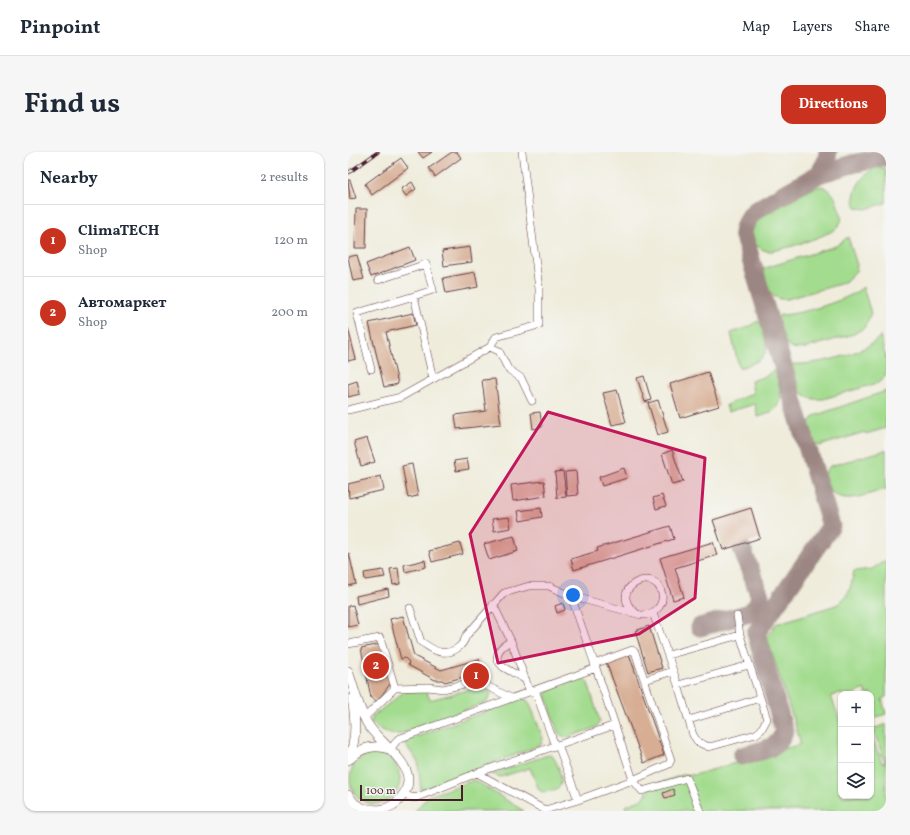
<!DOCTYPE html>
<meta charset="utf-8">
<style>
:root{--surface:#fff;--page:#f6f6f7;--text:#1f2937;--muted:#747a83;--line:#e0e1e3;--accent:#c8321e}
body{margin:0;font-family:Vollkorn,serif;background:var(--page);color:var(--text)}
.controls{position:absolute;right:12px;bottom:12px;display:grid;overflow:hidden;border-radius:8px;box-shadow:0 1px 3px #0004}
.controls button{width:36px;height:36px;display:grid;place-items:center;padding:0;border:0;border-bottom:1px solid var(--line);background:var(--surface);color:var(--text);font:20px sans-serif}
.scale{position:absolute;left:12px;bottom:10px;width:103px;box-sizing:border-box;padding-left:4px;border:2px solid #4a1f2b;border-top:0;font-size:11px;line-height:14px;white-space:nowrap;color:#4a1f2b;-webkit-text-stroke:3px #f6f6f2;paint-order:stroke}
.you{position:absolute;left:225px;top:443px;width:14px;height:14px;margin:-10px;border:3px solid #fff;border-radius:50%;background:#1a73e8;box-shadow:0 0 0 6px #1a73e833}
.badge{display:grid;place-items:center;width:26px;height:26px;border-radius:50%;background:var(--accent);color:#fff;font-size:13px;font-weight:700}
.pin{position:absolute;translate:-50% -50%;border:2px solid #fff;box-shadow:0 1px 4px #0006}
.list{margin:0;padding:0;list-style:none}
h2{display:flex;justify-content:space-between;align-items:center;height:52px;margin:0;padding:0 16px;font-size:17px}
h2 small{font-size:13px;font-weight:400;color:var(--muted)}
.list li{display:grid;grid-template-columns:26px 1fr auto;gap:12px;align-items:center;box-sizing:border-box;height:72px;padding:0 16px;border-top:1px solid var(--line)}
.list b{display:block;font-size:15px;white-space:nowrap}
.list p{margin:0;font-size:13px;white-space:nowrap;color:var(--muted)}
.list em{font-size:13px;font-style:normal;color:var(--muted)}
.icon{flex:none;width:22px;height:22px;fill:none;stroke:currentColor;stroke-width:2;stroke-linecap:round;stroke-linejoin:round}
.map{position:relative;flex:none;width:538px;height:659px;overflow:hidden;border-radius:12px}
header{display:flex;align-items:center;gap:24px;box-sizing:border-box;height:56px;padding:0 20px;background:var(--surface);border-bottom:1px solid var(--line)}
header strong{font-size:19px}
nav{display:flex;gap:22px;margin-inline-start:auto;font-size:14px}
.intro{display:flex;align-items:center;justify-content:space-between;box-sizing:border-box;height:96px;padding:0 24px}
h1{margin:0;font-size:28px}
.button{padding:10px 18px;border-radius:12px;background:var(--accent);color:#fff;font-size:14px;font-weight:700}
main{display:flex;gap:24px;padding:0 24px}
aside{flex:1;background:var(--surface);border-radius:12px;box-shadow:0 1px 3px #0004}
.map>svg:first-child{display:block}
</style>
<header>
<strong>Pinpoint</strong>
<nav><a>Map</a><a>Layers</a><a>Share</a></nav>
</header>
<div class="intro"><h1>Find us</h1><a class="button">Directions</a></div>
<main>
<aside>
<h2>Nearby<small>2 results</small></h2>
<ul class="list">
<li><span class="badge">1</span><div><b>ClimaTECH</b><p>Shop</p></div><em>120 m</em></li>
<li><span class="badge">2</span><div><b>Автомаркет</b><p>Shop</p></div><em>200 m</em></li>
</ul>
</aside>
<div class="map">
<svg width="538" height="659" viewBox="0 0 538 659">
<rect width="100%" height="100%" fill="#f6f6f2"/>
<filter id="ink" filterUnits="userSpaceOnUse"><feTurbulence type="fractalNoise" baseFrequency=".025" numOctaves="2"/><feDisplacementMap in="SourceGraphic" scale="8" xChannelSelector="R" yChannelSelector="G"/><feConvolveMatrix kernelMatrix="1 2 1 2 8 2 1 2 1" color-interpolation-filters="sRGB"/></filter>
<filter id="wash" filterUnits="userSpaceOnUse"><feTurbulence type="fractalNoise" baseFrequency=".012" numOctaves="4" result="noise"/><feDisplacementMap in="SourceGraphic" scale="16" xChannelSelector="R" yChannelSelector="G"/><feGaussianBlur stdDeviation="0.9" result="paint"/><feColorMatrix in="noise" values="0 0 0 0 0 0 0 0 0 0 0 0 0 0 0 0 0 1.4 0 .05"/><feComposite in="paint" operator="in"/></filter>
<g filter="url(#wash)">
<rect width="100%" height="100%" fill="#efecdb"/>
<path fill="#a3dc8e" stroke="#767e5c" d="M530 15 538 18V51L518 57 509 56C499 43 516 19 530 15Z
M474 34C484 38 487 44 490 54 491 58 495 64 493 69 492 72 489 77 486 78 477 84 428 101 419 99 402 95 400 76 412 66 423 56 452 44 466 36Z
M500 85 509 113 508 119 498 129 492 132 439 147H432L425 144 420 138 414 117 488 94Z
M515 135 523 161 517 175 506 182 458 196 449 197 442 195 434 186 429 170 432 163C450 163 502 148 515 135Z
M410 169C414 172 415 178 416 183 424 206 410 210 391 216L383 181 400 175Z
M532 184 538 206V224L530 231 475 247H467L461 246 450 238 443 212C464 214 519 202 532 184Z
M424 219H427C434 243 440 257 410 265L407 252 380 260 378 253 405 241 403 229 418 224Z
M538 239V276L518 282 517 280 471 294 463 287 460 272 466 264Z
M538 298V337C519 342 487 358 478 330 476 323 477 319 482 314Z
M538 408V545L534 547 538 562 526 566 523 557V542H518L516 537 506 542H493V543L492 541 483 544 493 572V644H523V582L534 611 537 610 525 577 538 572V659H279L277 654 295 647 303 634 337 622 346 623 453 592 419 485 428 472 488 453C502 444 503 434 506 419L524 417Z
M233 526 238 528 240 531 252 570 247 576 218 586 210 581 198 542 202 538Z
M134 534 142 539 143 542 139 550 52 582C44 584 28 577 23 570L25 564 57 539 78 538 82 548Z
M174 546 179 548 182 552 195 586 193 593 73 638 70 610 57 592V589Z
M2 627a25 25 0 1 1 50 0a25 25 0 1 1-50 0Z
M203 602C208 607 217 628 211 635 209 637 206 638 203 639 198 640 195 641 191 638L182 616 152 625 143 622Z
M126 628 176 659H67L80 644Z"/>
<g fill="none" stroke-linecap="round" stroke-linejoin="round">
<path stroke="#9c8683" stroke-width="19" d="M471 22 478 10 480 0
M394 397 412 444 409 453 402 461
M352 475 427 454
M394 604C410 599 432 598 436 579L408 481 483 374 395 81C396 71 401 65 408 58L471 22 504 12 538 5"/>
</g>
<g id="blocks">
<path fill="#d7ae94" d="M70 0H84L75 6Z
M104 0H109L113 6 87 25 81 16Z
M53 6 60 16 24 43 17 32Z
M0 28H2L8 46 2 47Z
M64 30 68 37 58 44 53 37Z
M8 57H19L18 96H7Z
M62 95 67 108 23 125 18 112Z
M122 95 124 110 96 114 94 99Z
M9 103 16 127 5 129 0 105Z
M127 120 130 135 98 141 95 126Z
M65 161 68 173 38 180 50 232 36 235 21 171Z
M0 176 8 207 0 209Z
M360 220 371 254 332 266 322 232Z
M296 224 303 248 297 250 289 226Z
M147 227 153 272 109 277 107 263 138 259 134 228Z
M9 229 12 242 0 245V232Z
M269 238 278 270 264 273 255 241Z
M310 248 320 280 310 283 300 251Z
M192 260 194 275 185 277 183 261Z
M19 286 27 310 13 314 6 290Z
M324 298 335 330 324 333 314 302Z
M119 307 121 317 108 319 106 309Z
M64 312 70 344 60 346 54 314Z
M276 316 279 326 254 334 251 325Z
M215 319 218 345 209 346 207 320Z
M228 319 230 343 219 344 217 320Z
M33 324 36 338 1 346 0 332Z
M196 329 198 344 165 349 163 333Z
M314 343 318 354 308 357 305 346Z
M193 356 194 365 172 369 170 359Z
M403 356 412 386 375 398 365 368Z
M161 365 163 376 146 379 144 367Z
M322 374 326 387 226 418 223 407 250 399 249 396Z
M166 384 170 399 141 408 136 392Z
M365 390 369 403 327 416 336 445 325 448 312 406Z
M112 391 115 402 84 410 81 399Z
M1 401 8 432 0 434V402Z
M77 408 78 415 57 420 56 413Z
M50 416 52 432 45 433 42 417Z
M35 418 37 425 17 428 16 421Z
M40 437 41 444 9 452 8 444Z
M215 451 217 458 209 461 207 454Z
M5 453 10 473 0 475V454Z
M55 464 66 504 93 518 131 507 134 520 97 530 94 528H87L60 513 61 510 57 506 53 507 42 467Z
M301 474 314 516 300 520 287 479Z
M33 492 43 531 29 549 23 546 13 496Z
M281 502 316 603 296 611 258 510Z
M325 637 327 643 317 646 315 641Z"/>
</g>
</g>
<g filter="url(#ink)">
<use href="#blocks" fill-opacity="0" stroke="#633e45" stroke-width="1"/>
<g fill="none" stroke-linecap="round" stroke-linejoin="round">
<g stroke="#633e45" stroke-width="8">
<path id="minor" d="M30 128 78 112 85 138 66 144
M142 195 151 199 160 217 173 226 184 249
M23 217 9 161 66 144 85 227
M0 258 53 245 142 195 148 185 191 173V137L174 0
M223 444 248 516
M145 452 163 489 182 540
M62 456 73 490C79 493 87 500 93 500 105 502 115 494 118 484L156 441 181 434H201L223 444 293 463C305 463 316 455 314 442 307 411 257 438 288 461
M305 461 330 533 345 583 350 590 361 595 408 582 413 578 419 567 392 483 389 464
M163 489C154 494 149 498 149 508L155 515 178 528
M0 492 32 486 47 536
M320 503 392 483
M246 512 284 498 287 500 323 608 321 612 285 628 294 639 339 626 352 659
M297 528 325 519
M330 533 401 513
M187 538 207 594
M16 566 47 536 80 535 95 537 129 529 163 546
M341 568 412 546
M42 598 50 587 248 516 267 573 129 621 67 646 55 643
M129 621 197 658 230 648 210 593
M230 648 285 628 267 573"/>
</g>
<g stroke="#633e45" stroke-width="10">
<path id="major" d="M0 519C6 536 10 555 19 571 32 595 81 617 50 649 40 659 28 659 15 656
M2 607C13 595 26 592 41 597
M0 608C9 589 8 567 4 547
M0 643 6 651 19 659"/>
</g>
<use href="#minor" stroke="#fff" stroke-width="7"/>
<use href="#major" stroke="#fff" stroke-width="9"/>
<g stroke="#4a1f2b" stroke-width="3.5">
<path id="rail" d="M0 21 30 0"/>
</g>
<use href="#rail" stroke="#f6f6f2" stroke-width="2" stroke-dasharray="6" stroke-linecap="butt"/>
</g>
</g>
<path fill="#c2185b" fill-opacity="0.2" stroke="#c2185b" stroke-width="3" stroke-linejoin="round" d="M200 260 357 306 347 446 291 482 150 511 122 382Z"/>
</svg>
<div class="controls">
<button>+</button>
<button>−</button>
<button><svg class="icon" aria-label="layers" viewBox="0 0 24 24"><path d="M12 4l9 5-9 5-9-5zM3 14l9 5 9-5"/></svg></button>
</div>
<div class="scale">100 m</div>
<div class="you"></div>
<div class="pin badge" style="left:128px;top:524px">1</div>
<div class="pin badge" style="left:28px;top:514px">2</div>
</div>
</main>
